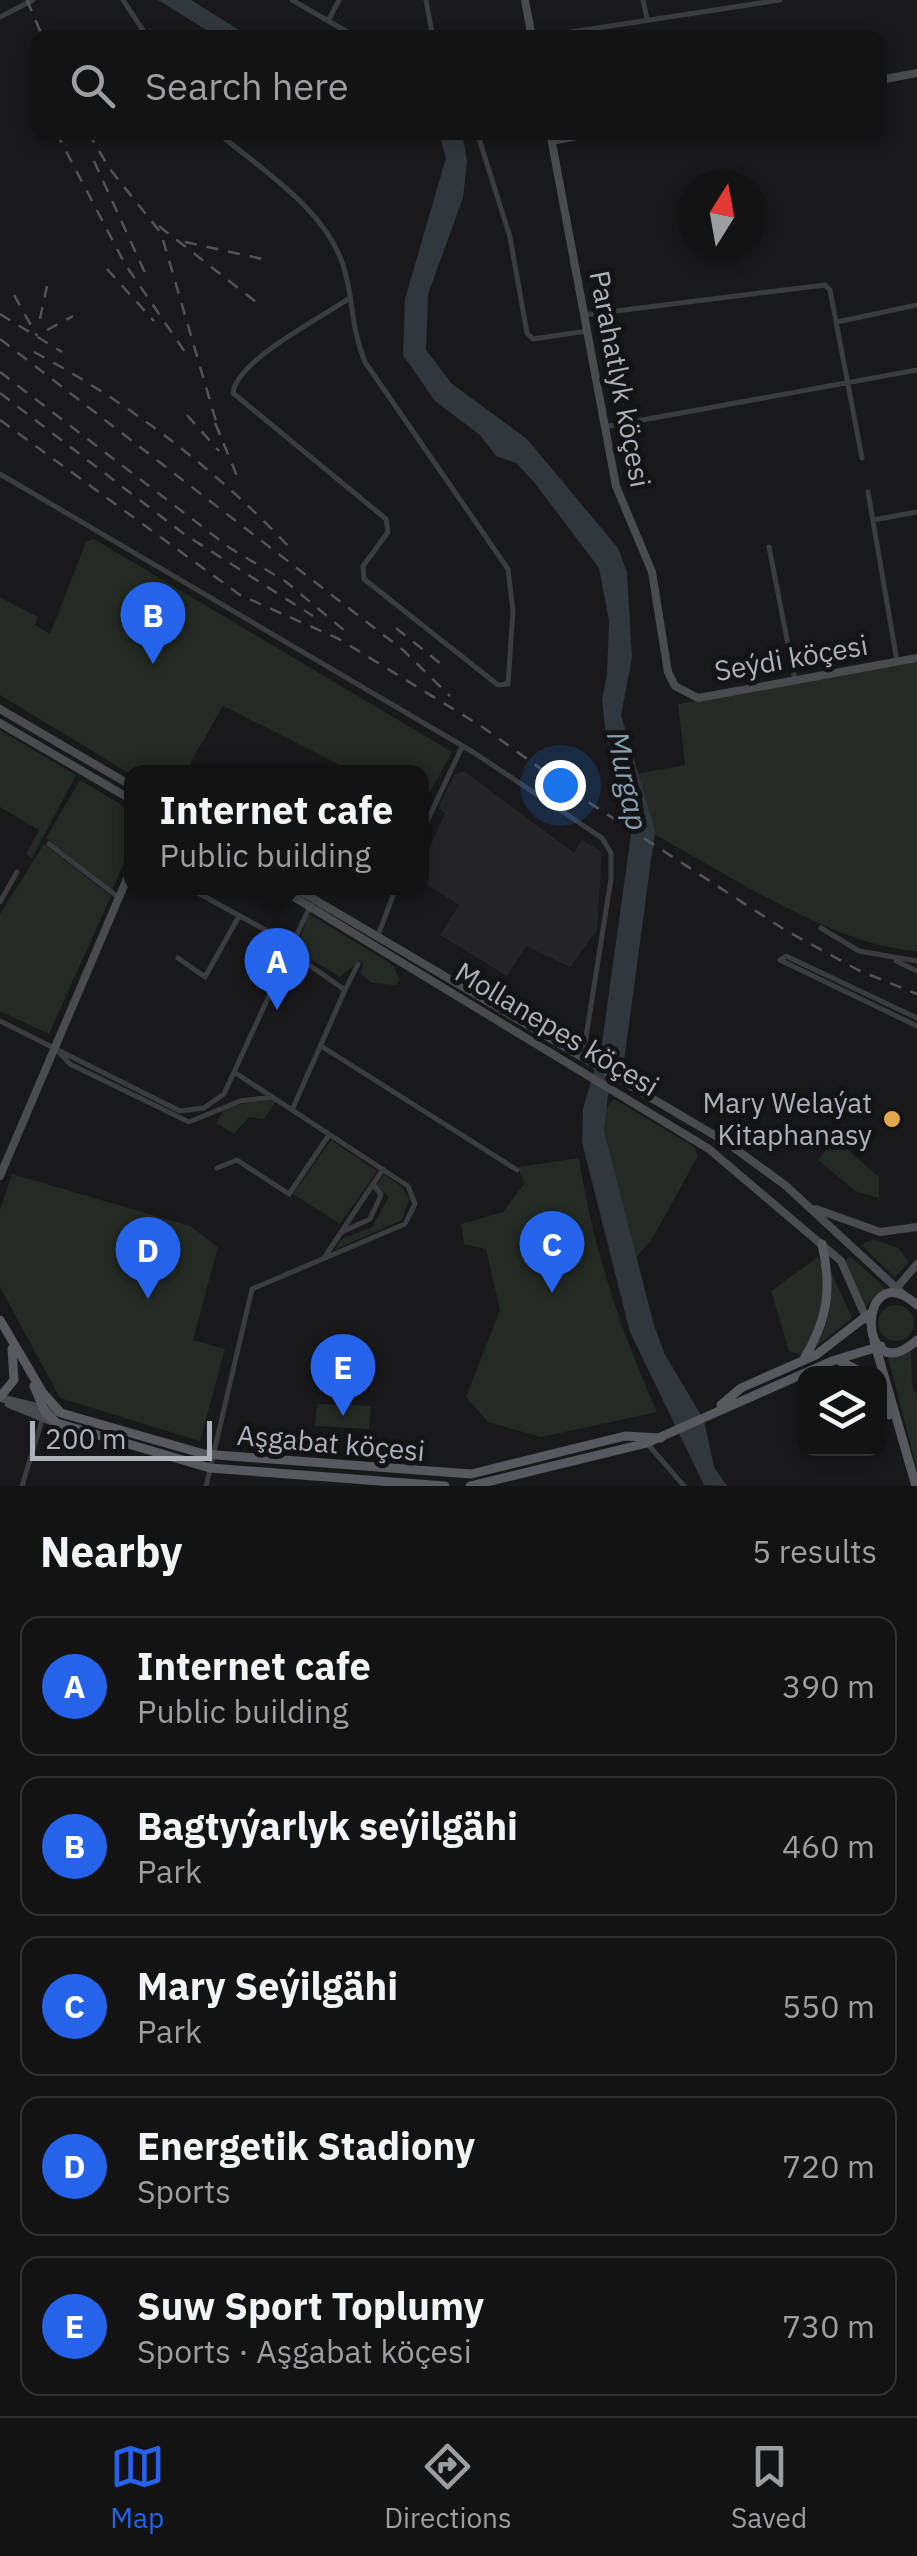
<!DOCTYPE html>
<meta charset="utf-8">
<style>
:root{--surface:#131314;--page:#202022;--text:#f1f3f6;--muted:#9d9ea0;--line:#323234;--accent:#2563eb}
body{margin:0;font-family:"IBM Plex Sans",sans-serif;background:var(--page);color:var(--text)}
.controls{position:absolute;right:30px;bottom:30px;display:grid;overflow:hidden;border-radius:20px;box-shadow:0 5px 15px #0003}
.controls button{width:90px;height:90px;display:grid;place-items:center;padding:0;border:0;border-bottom:2px solid var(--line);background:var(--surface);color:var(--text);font:50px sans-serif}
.compass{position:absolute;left:677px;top:170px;width:90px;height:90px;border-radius:50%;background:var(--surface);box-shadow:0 5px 15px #0003;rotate:11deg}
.scale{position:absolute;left:30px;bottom:25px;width:182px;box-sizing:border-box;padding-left:10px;border:5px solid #adb1b9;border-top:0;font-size:28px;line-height:35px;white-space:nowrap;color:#adb1b9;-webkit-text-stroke:8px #141416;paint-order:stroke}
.you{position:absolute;left:560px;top:785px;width:35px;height:35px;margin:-25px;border:8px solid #fff;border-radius:50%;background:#1a73e8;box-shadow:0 0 0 15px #1a73e833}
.badge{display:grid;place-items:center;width:65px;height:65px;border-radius:50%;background:var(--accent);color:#fff;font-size:32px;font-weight:700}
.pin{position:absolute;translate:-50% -82px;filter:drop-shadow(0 2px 5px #0008)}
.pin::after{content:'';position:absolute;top:52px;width:35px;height:30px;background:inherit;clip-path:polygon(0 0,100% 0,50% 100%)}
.popup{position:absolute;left:124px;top:765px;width:305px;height:130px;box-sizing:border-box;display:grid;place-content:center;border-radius:20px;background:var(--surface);filter:drop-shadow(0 2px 8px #0005);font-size:32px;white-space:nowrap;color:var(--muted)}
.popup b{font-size:38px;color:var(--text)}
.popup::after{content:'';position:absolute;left:50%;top:100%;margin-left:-20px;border:20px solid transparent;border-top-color:var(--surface)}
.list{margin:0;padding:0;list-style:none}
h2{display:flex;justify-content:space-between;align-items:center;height:130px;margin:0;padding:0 40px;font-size:42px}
h2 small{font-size:32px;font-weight:400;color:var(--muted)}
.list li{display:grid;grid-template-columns:65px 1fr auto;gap:30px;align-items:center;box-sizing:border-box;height:140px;margin:0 20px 20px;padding:0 20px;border:2px solid var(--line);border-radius:20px}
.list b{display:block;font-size:38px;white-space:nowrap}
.list p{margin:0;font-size:32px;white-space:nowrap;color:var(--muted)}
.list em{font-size:32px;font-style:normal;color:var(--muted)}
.icon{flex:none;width:55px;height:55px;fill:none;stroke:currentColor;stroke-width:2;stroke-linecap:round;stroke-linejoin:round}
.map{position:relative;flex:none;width:917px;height:1486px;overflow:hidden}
.search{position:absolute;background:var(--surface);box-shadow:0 5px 15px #0003;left:30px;right:30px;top:30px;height:110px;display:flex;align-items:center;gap:25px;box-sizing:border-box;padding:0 35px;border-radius:20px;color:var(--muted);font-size:38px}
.sheet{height:930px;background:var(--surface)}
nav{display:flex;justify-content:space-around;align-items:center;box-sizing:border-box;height:140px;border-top:2px solid var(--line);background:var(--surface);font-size:28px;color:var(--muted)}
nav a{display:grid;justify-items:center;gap:5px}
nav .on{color:var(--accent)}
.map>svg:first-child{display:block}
</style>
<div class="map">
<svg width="917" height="1486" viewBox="0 0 917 1486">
<rect width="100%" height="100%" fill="#19191b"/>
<path fill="#252528" d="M464 771 574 853 582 840 602 852 597 930 570 967 526 946 507 976 440 935 459 905 422 881V864L445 813 438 808 454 775Z"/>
<path fill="#232b24" d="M94 539 452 752 422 807V772H354L223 706 185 772 132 775 0 695V597L38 617 35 625 50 634 86 542Z
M917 662V951C836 947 728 874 655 835L636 774 685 765 678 704Z
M0 730 76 775 32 858 26 854 39 830 0 807Z
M80 780 132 811V845L112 890 46 838Z
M44 844 111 896 49 1034 0 1011V914Z
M309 914 393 965 400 980 396 985 372 983 361 974 363 964 359 961 340 977 296 950Z
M271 1097 276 1101 264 1119 249 1117 234 1134 216 1123 225 1108Z
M614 1099 694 1147 698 1156 652 1239 634 1260 604 1131 606 1108Z
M805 1131 826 1138 850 1139 851 1153 879 1177V1198L855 1191 818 1160 826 1150Z
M331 1140 377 1171 340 1224 293 1194Z
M579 1158C593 1248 620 1329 657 1412L541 1437 488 1422 466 1397 500 1310 486 1249 464 1244 461 1224 503 1212 524 1184 518 1167Z
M12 1174 190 1226 218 1247 193 1340 225 1349 200 1441 60 1398 0 1287V1210Z
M384 1174 402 1187 409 1199 402 1220 334 1250 342 1239 372 1227 389 1197 376 1187Z
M872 1239 898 1248 909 1262 895 1277 861 1245Z
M850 1256 885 1288 865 1307 845 1261Z
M818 1257C834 1289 819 1327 801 1355L789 1351 771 1291Z
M828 1265 852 1318 816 1347C831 1319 834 1297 828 1265Z
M878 1323a18 18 0 1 1 36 0a18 18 0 1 1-36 0Z
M911 1351 912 1386 917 1396V1469L887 1354Z
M317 1404 371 1406 369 1429 315 1426Z"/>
<path fill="#30383e" d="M158 0H191L250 37H218Z
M439 133H462L467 161 463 198 428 294 426 350 452 384 527 439 618 548 627 573 632 658 621 715 655 831 624 1061 608 1095 604 1131 654 1325 664 1353 704 1420 714 1467 727 1486 704 1485 630 1332 582 1142 583 1109 602 1043 633 820 606 737 602 699 607 675 609 621 599 568 534 482 516 463 496 456 480 435 435 401 403 355 405 299 446 158Z"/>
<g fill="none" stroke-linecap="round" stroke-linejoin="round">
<path stroke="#3a3c40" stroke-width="5" d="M123 0 148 38
M292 0 358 38
M426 0 433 38
M643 0 647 19
M0 17 33 0
M328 21 339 0
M72 37V38
M532 38 780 0
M217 132C260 169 325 208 343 265 354 298 350 326 365 362L508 569 513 611 508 684 498 685 364 579 363 566 388 532 386 519 233 393C237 360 321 318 348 299
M477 132 510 237 527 333 533 339 587 331
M584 315 825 285 830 290 862 458
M837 322 917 305
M604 427 917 370
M0 474 473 752 602 838 611 853V879L583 1056
M868 492 897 661
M873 520 917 512
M769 547 795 680
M422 832 462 747
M49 844 118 897
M189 888 291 944
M0 902 17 872
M821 928 859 951 917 961
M378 935 396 888
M288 950 345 990 292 1110
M178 958 205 977 239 916
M896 961 917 971
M346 988 358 964
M917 1018 786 956 780 960 917 1026
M0 1021 180 1111 204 1108 224 1094 310 906
M321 1046 517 1170
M58 1051 70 1064 189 1122 240 1101 271 1097
M217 1168 237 1160 289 1194 329 1135
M342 1232 370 1219 381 1195 373 1184
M324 1258 383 1169
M646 1442 684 1486
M22 1486 43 1417
M206 1486 252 1289 405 1224 415 1204 408 1186 234 1072"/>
<path stroke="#494b4f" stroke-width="8" d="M525 0 532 38
M880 80 917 73
M550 132 616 486 652 572 668 672 675 686 698 698 917 658
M552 141 597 132
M0 709 132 786
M0 723 132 800
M279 888 709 1149 841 1261 867 1320
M295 888 726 1142 785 1185 904 1295
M0 1176 132 867
M816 1209 880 1232 917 1227
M894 1291 917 1264
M0 1398 61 1413
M9 1404 51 1421"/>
<path stroke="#57595e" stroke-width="9" d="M917 1305C856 1251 856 1395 917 1340
M0 1320 43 1393 61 1413 204 1454 471 1474 625 1436 661 1438
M874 1341 916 1486
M804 1359C828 1319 832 1289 822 1244
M840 1361 865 1374
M34 1386 45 1412 57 1423 210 1468 445 1486
M880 1395 889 1415
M0 1397 14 1380 12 1349
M721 1405 741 1388 816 1355 869 1314
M470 1486 647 1443 832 1361 881 1346"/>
<path stroke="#525458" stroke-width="2.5" stroke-dasharray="12 10" stroke-linecap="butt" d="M27 0 43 38
M56 132 125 264 185 352
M88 132 109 168 161 233 220 435
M94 161 146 275
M159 226 256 302
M185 242 267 260
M107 269 154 321
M14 295 37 336
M0 314 62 352
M40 319 47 286
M47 330 73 316
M0 339 403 650 450 696
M34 352C130 403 218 471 292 550
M0 372 230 548 285 581 351 636
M0 393 184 534 313 616
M187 415 219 451
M0 420 240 595 339 639 481 726 579 796 785 930 858 970 917 994
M215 423 240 483
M396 628 446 668"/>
</g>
<circle fill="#e1a84b" stroke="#141416" stroke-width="4" cx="892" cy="1119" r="10"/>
<g text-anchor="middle" stroke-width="10" stroke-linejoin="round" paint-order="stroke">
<g font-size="28" fill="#adb1b9" stroke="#141416">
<text transform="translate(620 379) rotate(79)" y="10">Parahatlyk köçesi</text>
<text transform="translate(791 658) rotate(-10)" y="10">Seýdi köçesi</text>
<text transform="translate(557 1029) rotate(31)" y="10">Mollanepes köçesi</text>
<text transform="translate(331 1443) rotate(5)" y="10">Aşgabat köçesi</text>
</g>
<g font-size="28" fill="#adb1b9" stroke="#141416" text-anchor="end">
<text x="872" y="1113">Mary Welaýat<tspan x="872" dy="32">Kitaphanasy</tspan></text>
</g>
<g font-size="30" font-style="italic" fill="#889fb0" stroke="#141416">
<text transform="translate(627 781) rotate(78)" y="10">Murgap</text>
</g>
</g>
</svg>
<div class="controls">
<button><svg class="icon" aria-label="layers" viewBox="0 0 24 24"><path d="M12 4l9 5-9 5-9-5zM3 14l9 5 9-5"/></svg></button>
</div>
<svg class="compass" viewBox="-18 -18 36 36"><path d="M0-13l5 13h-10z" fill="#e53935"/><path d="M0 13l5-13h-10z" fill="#9d9ea0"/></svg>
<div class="scale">200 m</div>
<div class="you"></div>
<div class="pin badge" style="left:277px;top:1010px">A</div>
<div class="popup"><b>Internet cafe</b>Public building</div>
<div class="pin badge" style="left:153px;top:664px">B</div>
<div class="pin badge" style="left:552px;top:1293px">C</div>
<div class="pin badge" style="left:148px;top:1299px">D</div>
<div class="pin badge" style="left:343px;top:1416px">E</div>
<div class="search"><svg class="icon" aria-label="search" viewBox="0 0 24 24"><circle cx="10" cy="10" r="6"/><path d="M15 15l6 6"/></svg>Search here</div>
</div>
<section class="sheet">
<h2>Nearby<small>5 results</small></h2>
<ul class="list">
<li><span class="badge">A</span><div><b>Internet cafe</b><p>Public building</p></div><em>390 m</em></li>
<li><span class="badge">B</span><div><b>Bagtyýarlyk seýilgähi</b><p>Park</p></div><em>460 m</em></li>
<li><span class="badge">C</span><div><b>Mary Seýilgähi</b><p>Park</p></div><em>550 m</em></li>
<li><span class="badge">D</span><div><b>Energetik Stadiony</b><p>Sports</p></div><em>720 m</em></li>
<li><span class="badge">E</span><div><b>Suw Sport Toplumy</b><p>Sports · Aşgabat köçesi</p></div><em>730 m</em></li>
</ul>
</section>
<nav>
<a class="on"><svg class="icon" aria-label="map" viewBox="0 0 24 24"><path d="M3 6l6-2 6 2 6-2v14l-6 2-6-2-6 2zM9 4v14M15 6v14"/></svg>Map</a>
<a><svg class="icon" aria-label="directions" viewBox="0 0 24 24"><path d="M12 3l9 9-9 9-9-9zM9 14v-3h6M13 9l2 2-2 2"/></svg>Directions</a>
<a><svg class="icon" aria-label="saved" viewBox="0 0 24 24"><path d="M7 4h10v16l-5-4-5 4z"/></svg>Saved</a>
</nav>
